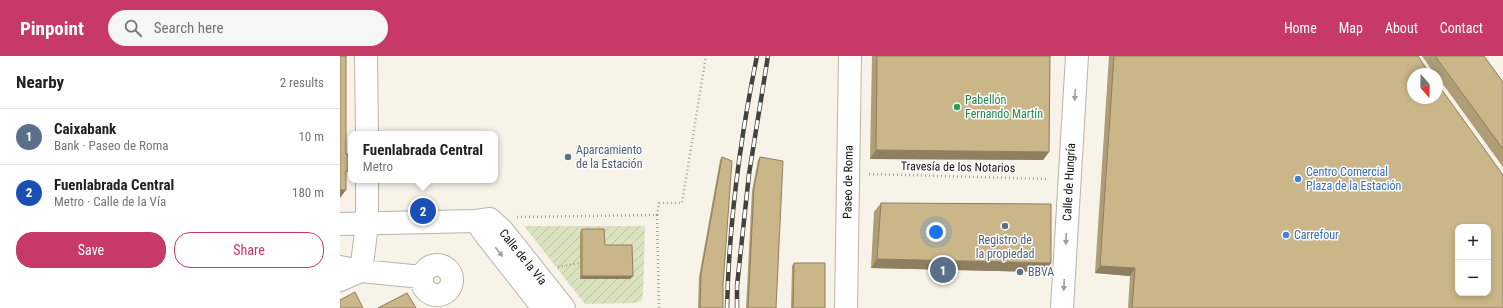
<!DOCTYPE html>
<meta charset="utf-8">
<style>
:root{--surface:#fff;--page:#f6f6f6;--text:#202124;--muted:#757577;--line:#e0e0e0;--accent:#c73966}
body{margin:0;font-family:"Roboto Condensed",sans-serif;background:var(--page);color:var(--text)}
.controls{position:absolute;right:12px;bottom:12px;display:grid;overflow:hidden;border-radius:8px;box-shadow:0 2px 6px #0003}
.controls button{width:36px;height:36px;display:grid;place-items:center;padding:0;border:0;border-bottom:1px solid var(--line);background:var(--surface);color:var(--text);font:20px sans-serif}
.compass{position:absolute;left:1067px;top:12px;width:36px;height:36px;border-radius:50%;background:var(--surface);box-shadow:0 2px 6px #0003;rotate:160deg}
.you{position:absolute;left:596px;top:176px;width:14px;height:14px;margin:-10px;border:3px solid #fff;border-radius:50%;background:#1a73e8;box-shadow:0 0 0 6px #1a73e833}
.badge{display:grid;place-items:center;width:26px;height:26px;border-radius:50%;background:var(--accent);color:#fff;font-size:13px;font-weight:700}
.pin{position:absolute;translate:-50% -50%;border:2px solid #fff;box-shadow:0 1px 4px #0006}
.popup{position:absolute;left:8px;top:75px;width:150px;height:52px;box-sizing:border-box;display:grid;place-content:center;border-radius:8px;background:var(--surface);filter:drop-shadow(0 1px 3px #0005);font-size:13px;white-space:nowrap;color:var(--muted)}
.popup b{font-size:15px;color:var(--text)}
.popup::after{content:'';position:absolute;left:50%;top:100%;margin-left:-8px;border:8px solid transparent;border-top-color:var(--surface)}
.list{margin:0;padding:0;list-style:none}
h2{display:flex;justify-content:space-between;align-items:center;height:52px;margin:0;padding:0 16px;font-size:17px}
h2 small{font-size:13px;font-weight:400;color:var(--muted)}
.list li{display:grid;grid-template-columns:26px 1fr auto;gap:12px;align-items:center;box-sizing:border-box;height:56px;padding:0 16px;border-top:1px solid var(--line)}
.list b{display:block;font-size:15px;white-space:nowrap}
.list p{margin:0;font-size:13px;white-space:nowrap;color:var(--muted)}
.list em{font-size:13px;font-style:normal;color:var(--muted)}
.actions{display:flex;gap:8px;padding:12px 16px}
.actions a{flex:1;padding:9px 0;border:1px solid var(--accent);border-radius:16px;text-align:center;font-size:14px;color:var(--accent)}
.actions .main{background:var(--accent);color:#fff}
.icon{flex:none;width:22px;height:22px;fill:none;stroke:currentColor;stroke-width:2;stroke-linecap:round;stroke-linejoin:round}
.map{position:relative;flex:none;width:1163px;height:252px;overflow:hidden}
header{display:flex;align-items:center;gap:24px;box-sizing:border-box;height:56px;padding:0 20px;background:var(--accent);color:#fff}
header strong{font-size:19px}
nav{display:flex;gap:22px;margin-inline-start:auto;font-size:14px}
.search{width:280px;height:36px;background:var(--page);display:flex;align-items:center;gap:10px;box-sizing:border-box;padding:0 14px;border-radius:22px;color:var(--muted);font-size:15px}
main{display:flex}
aside{flex:1;background:var(--surface)}
.map>svg:first-child{display:block}
</style>
<header>
<strong>Pinpoint</strong>
<div class="search"><svg class="icon" aria-label="search" viewBox="0 0 24 24"><circle cx="10" cy="10" r="6"/><path d="M15 15l6 6"/></svg>Search here</div>
<nav><a>Home</a><a>Map</a><a>About</a><a>Contact</a></nav>
</header>
<main>
<aside>
<h2>Nearby<small>2 results</small></h2>
<ul class="list">
<li><span class="badge" style="background:#5c6f8a">1</span><div><b>Caixabank</b><p>Bank · Paseo de Roma</p></div><em>10 m</em></li>
<li><span class="badge" style="background:#1a4fb4">2</span><div><b>Fuenlabrada Central</b><p>Metro · Calle de la Vía</p></div><em>180 m</em></li>
</ul>
<div class="actions"><a class="main">Save</a><a>Share</a></div>
</aside>
<div class="map">
<svg width="1163" height="252" viewBox="0 0 1163 252">
<defs>
<pattern id="garden-furrows" width="10" height="10" patternUnits="userSpaceOnUse"><rect width="10" height="10" fill="#dbe3be"/><path d="M-1 1l2-2M0 10L10 0M9 11l2-2" fill="none" stroke="#bbc2a2"/></pattern>
</defs>
<rect width="100%" height="100%" fill="#f8f3e9"/>
<path fill="url(#garden-furrows)" d="M184 170H305L303 240 301 245 296 247 245 248Z"/>
<g fill="none" stroke-linecap="round" stroke-linejoin="round">
<g stroke="#b8b4aa" stroke-width="24">
<path id="minor" d="M26 0 27 78
M27 124V169L21 215 82 221
M136 165 145 178 203 252
M0 168 136 165 150 163 162 174 224 252
M82 224a15 15 0 1 1 30 0a15 15 0 1 1-30 0Z
M0 211 21 215 0 224
M506 252 510 0
M722 252 737 0"/>
</g>
<path stroke="#a4a098" stroke-width="2.5" stroke-dasharray="1 3" stroke-linecap="butt" d="M529 118 708 123
M317 159 319 147H342L366 0
M177 161 317 159 319 252
M218 211 240 207"/>
<use href="#minor" stroke="#fff" stroke-width="22"/>
<g stroke="#44423c" stroke-width="4.5">
<path id="rail" d="M387 252C389 168 400 83 417 0
M397 252V230L409 118 428 0"/>
</g>
<use href="#rail" stroke="#fff" stroke-width="3" stroke-dasharray="9" stroke-linecap="butt"/>
</g>
<path fill="#ae9d75" d="M532 0H710L709 96 703 104 530 103Z
M769 0H1078L1163 252H788L790 220 755 217Z
M1082 0H1144L1163 26V111L1097 20V18H1095Z
M382 101 383 252H358L359 221 380 104Z
M420 101 436 252H406L412 135 418 104Z
M541 147 711 207 704 216 531 212 534 156Z
M242 173 265 189 293 220 290 223H240V176Z
M454 207 485 252H451L452 210Z"/>
<path fill="#8d7f5f" d="M536 94 709 96 703 104 530 103Z
M0 134H6L0 142Z
M537 203 711 207 704 216 531 212Z
M760 210 795 212 790 220 755 217Z
M242 220H293L290 223H240Z"/>
<path fill="#cab688" stroke="#8d7f5f" fill-rule="evenodd" d="M0 0H6V98H8V115H6V134H0Z
M537 0H710L709 96 536 94Z
M774 0H1078L1090 18H1073V42H1097V27L1163 119V252H792L795 212 760 210ZM1118 171H1148V237H1118Z
M1095 0H1144L1163 26V93Z
M382 101 392 105 383 229V252H360L361 218Z
M420 101 443 105 436 252H408L414 131Z
M541 147 711 148V207L537 203Z
M242 173H264L265 189H292L293 220H242Z
M454 207H485V252H453Z
M15 236 23 252H0V244Z
M67 237 76 252H38Z"/>
<defs><path id="oneway-solid" d="M-6-.8H1V-3.2L6.5 0L1 3.2V.8H-6Z"/></defs>
<g fill="#a1a09f">
<use href="#oneway-solid" transform="translate(735 39) rotate(94)"/>
<use href="#oneway-solid" transform="translate(726 183) rotate(93)"/>
<use href="#oneway-solid" transform="translate(159 196) rotate(52)"/>
<use href="#oneway-solid" transform="translate(724 229) rotate(93)"/>
</g>
<circle fill="#2e9e5b" stroke="#fff" stroke-width="1.5" cx="617" cy="51" r="4"/>
<g fill="#5c6f8a" stroke="#fff" stroke-width="1.5">
<circle cx="228" cy="101" r="4"/>
<circle cx="665" cy="170" r="4"/>
<circle cx="680" cy="216" r="4"/>
</g>
<g fill="#3f7fe0" stroke="#fff" stroke-width="1.5">
<circle cx="958" cy="123" r="4"/>
<circle cx="946" cy="179" r="4"/>
</g>
<g text-anchor="middle" stroke-width="3" stroke-linejoin="round" paint-order="stroke">
<g font-size="12" fill="#27864d" stroke="#fff" text-anchor="start">
<text x="625" y="48">Pabellón<tspan x="625" dy="14">Fernando Martín</tspan></text>
</g>
<g font-size="12" fill="#4e5e75" stroke="#fff" text-anchor="start">
<text x="236" y="98">Aparcamiento<tspan x="236" dy="14">de la Estación</tspan></text>
<text x="665" y="188" text-anchor="middle">Registro de<tspan x="665" dy="14">la propiedad</tspan></text>
<text x="688" y="220">BBVA</text>
</g>
<g font-size="12" fill="#13120e" stroke="#fff">
<text transform="translate(618 111) rotate(1)" y="4">Travesía de los Notarios</text>
<text transform="translate(508 126) rotate(-89)" y="4">Paseo de Roma</text>
<text transform="translate(729 126) rotate(-87)" y="4">Calle de Hungría</text>
<text transform="translate(183 201) rotate(51)" y="4">Calle de la Vía</text>
</g>
<g font-size="12" fill="#366cbe" stroke="#fff" text-anchor="start">
<text x="966" y="120">Centro Comercial<tspan x="966" dy="14">Plaza de la Estación</tspan></text>
<text x="954" y="183">Carrefour</text>
</g>
</g>
</svg>
<div class="controls">
<button>+</button>
<button>−</button>
</div>
<svg class="compass" viewBox="-18 -18 36 36"><path d="M0-13l5 13h-10z" fill="#e53935"/><path d="M0 13l5-13h-10z" fill="#757577"/></svg>
<div class="you"></div>
<div class="pin badge" style="left:603px;top:214px;background:#5c6f8a">1</div>
<div class="pin badge" style="left:83px;top:155px;background:#1a4fb4">2</div>
<div class="popup"><b>Fuenlabrada Central</b>Metro</div>
</div>
</main>
